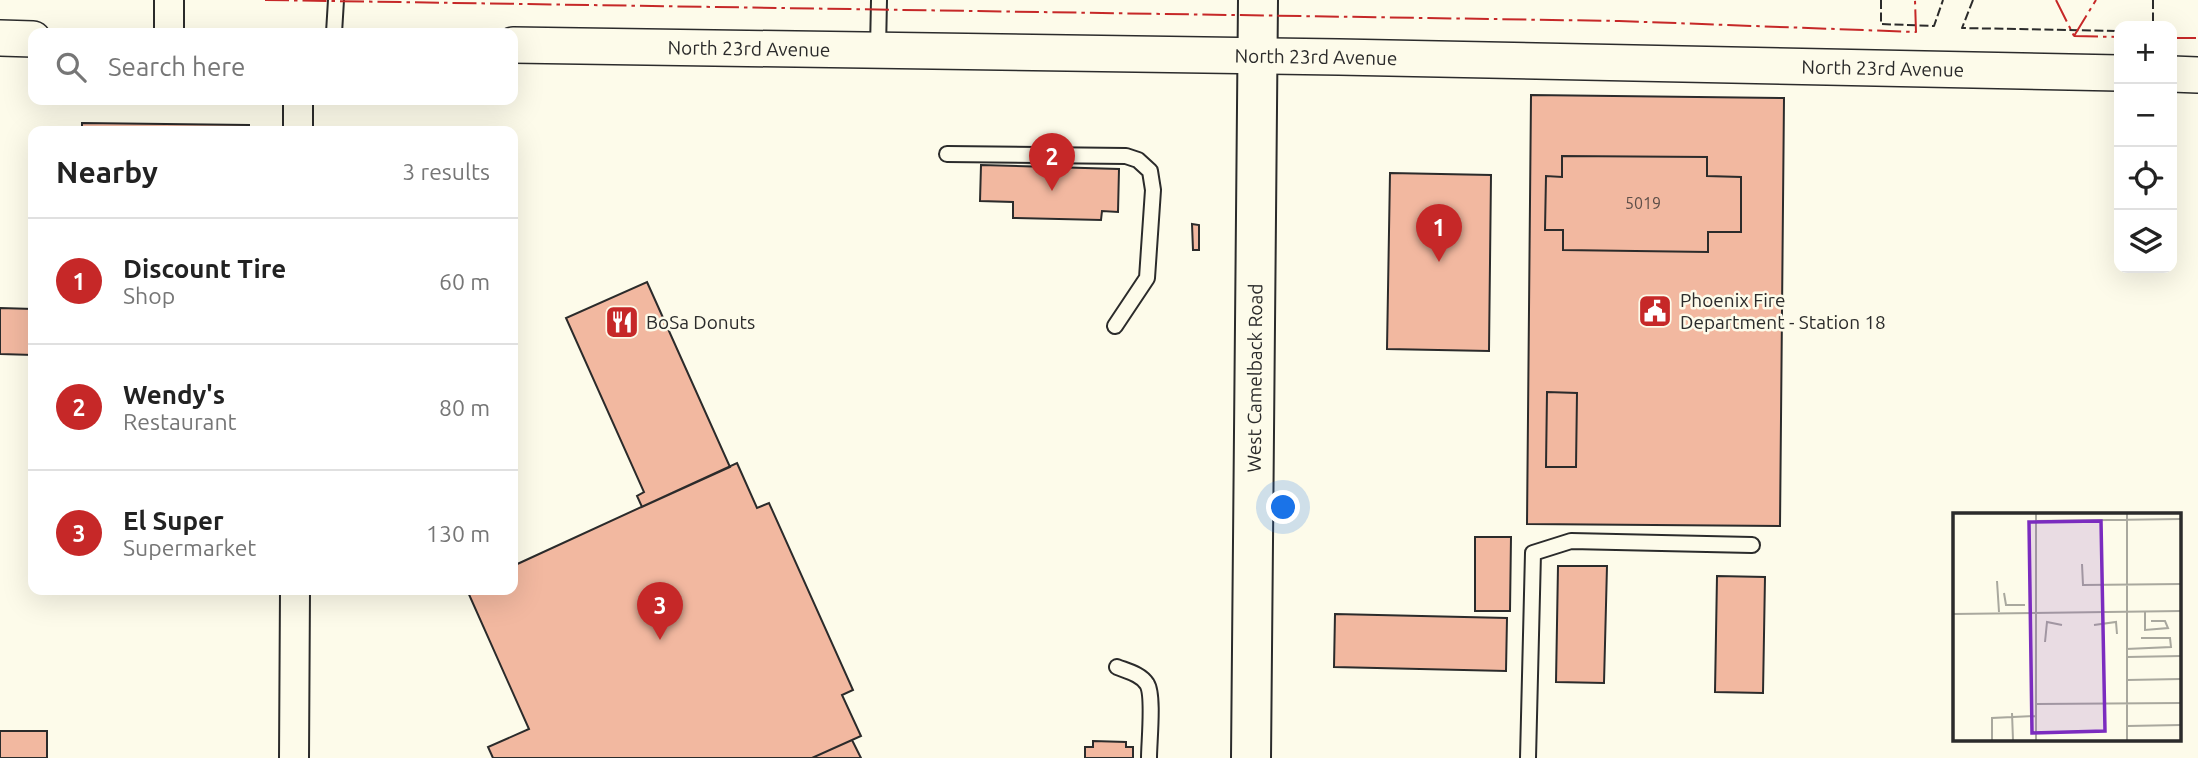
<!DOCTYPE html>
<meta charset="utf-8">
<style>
:root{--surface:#fff;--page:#f6f6f6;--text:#222;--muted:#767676;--line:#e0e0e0;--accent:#c62828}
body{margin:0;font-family:Ubuntu,sans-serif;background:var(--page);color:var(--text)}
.controls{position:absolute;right:21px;top:21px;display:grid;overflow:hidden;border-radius:14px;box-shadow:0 7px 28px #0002}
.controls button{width:63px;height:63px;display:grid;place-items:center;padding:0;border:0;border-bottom:2px solid var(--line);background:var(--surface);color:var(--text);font:35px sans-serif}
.you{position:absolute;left:1284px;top:508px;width:24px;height:24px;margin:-18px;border:5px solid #fff;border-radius:50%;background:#1a73e8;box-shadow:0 0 0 10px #1a73e833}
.badge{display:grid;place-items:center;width:46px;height:46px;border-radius:50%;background:var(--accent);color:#fff;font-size:23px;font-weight:700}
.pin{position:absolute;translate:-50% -58px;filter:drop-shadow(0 2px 4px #0008)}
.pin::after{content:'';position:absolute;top:37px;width:24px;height:21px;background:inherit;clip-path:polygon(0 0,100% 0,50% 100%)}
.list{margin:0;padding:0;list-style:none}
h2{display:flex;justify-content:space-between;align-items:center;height:91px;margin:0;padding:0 28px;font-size:30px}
h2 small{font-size:23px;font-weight:400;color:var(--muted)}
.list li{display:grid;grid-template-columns:46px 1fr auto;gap:21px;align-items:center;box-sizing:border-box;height:126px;padding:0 28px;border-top:2px solid var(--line)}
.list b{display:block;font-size:26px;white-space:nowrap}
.list p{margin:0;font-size:23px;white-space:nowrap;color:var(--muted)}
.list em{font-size:23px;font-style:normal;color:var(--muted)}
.icon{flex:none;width:38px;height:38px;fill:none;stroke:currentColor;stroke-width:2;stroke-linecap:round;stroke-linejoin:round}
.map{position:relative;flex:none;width:2198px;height:758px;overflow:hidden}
.search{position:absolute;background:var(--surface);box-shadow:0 7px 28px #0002;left:28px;top:28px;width:490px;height:77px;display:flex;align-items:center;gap:18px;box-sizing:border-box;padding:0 24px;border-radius:14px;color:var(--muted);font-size:26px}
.panel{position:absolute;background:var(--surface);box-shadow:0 7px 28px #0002;left:28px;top:126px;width:490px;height:469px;border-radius:14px}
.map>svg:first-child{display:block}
</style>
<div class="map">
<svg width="2198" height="758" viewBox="0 0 2198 758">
<rect width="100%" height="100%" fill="#fdfbea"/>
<path fill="#f2b8a0" stroke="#2b2b2b" stroke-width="2" d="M1531 95 1784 98 1780 526 1527 524Z
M82 123 249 125V131H82Z
M1562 156 1707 157V176L1741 177V232H1708V252L1563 250V230H1545L1546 176 1562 177Z
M981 165 1119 169 1118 212 1102 211 1101 220 1013 218V202L980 201Z
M1390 173 1491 175 1489 351 1387 349Z
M1192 224 1199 225V250H1193Z
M647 282 730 467 642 507 637 496 644 492 566 318Z
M0 308 33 309V355L0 354Z
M1547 392 1577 393 1576 467H1546Z
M737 463 757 508 769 503 853 690 842 695 861 736 812 758H493L488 747 529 729 467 590H513V566Z
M1475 537H1511L1510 611H1475Z
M1558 566H1607L1604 683 1556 682Z
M1717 576 1765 577 1763 693 1715 692Z
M1335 614 1507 618 1506 671 1334 667Z
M0 731H47V758H0Z
M852 740 861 758H812Z
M1093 741 1126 742V747H1133V758H1085V747H1093Z"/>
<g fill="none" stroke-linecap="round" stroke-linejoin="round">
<g stroke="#2b2b2b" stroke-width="18">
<path id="service" d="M334 33 336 0
M878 49 879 0
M947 154 1126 156 1138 160 1150 171 1153 190 1147 278 1115 326
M1117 667C1127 671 1141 674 1147 684 1154 695 1149 742 1149 758
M1528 758 1533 553 1571 541 1752 545"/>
</g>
<g stroke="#2b2b2b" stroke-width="32">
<path id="minor" d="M169 0V33
M298 131V100
M294 758 295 590"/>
</g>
<g stroke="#2b2b2b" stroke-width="38">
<g id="tertiary">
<path d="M0 38 33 39"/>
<path id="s1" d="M513 45 1339 57 2119 73"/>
<path d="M2172 74 2198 75"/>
</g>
</g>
<g stroke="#2b2b2b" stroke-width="42">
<g id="primary">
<path id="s2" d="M1251 758 1258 0"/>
</g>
</g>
<use href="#service" stroke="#fdfbea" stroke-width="14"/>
<use href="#minor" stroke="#fdfbea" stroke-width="28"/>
<use href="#tertiary" stroke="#fdfbea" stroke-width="35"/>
<use href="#primary" stroke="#fdfbea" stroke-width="38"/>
<path stroke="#2b2b2b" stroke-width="2" stroke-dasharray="9 3.5" stroke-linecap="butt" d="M1881 0V24L1934 26 1943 0
M1973 0 1962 28 2119 31
M2153 0V26"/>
<path stroke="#c62828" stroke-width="2" stroke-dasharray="24 5 3.5 5" stroke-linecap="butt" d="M265 0 1619 21 1916 32 1915 0
M2056 0 2074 36
M2074 36 2119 37
M2074 36 2096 0
M2172 38H2198"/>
</g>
<defs>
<g id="civic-square" transform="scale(1.75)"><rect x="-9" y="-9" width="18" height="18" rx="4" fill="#c62828" stroke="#fdfbea"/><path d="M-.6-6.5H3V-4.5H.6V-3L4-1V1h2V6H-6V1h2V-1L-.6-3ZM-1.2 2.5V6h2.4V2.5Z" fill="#fff"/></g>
<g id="restaurant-square" transform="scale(1.75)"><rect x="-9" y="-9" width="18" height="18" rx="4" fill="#c62828" stroke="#fdfbea"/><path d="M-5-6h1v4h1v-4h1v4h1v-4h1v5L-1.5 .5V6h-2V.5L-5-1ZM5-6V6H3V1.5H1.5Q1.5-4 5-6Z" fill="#fff"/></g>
</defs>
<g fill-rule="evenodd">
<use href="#civic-square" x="1655" y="311"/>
<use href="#restaurant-square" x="622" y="322"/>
</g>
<g text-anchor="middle" stroke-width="5" stroke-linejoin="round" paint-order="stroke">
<g font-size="16" fill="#5d4e48">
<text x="1643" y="209">5019</text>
</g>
<g font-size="19" fill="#2b2b2b" stroke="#fdfbea">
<text dy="7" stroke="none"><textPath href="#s1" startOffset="236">North 23rd Avenue</textPath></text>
<text dy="7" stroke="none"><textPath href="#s1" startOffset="803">North 23rd Avenue</textPath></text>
<text dy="7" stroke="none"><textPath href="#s1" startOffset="1370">North 23rd Avenue</textPath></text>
<text dy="7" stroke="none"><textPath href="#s2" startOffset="380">West Camelback Road</textPath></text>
</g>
<g font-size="19" fill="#2b2b2b" stroke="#fdfbea" text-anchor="start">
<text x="1680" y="307">Phoenix Fire<tspan x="1680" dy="22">Department - Station 18</tspan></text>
<text x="646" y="329">BoSa Donuts</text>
</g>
</g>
<g transform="translate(1953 513)">
<rect width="228" height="228" fill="#fdfbea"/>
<path fill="none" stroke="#a9a89e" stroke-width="2" d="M83 0V227M83 8 228 6M129 51 130 72 228 71M44 68 46 99M51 80 53 92H72M192 98V117L215 115 212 108H198M0 101 228 98M141 112 163 109 164 121M92 129 94 109 109 112M173 136 218 134 217 125H188M174 144 228 143M174 167 228 166M83 191 228 190M59 200 60 227M174 213 228 212M39 227V205L83 203M174 227V0"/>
<path fill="#7b2cbf" fill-opacity="0.15" stroke="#7b2cbf" stroke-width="3.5" d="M148 8 152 218 79 220 76 9Z"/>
<rect width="228" height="228" fill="none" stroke="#2b2b2b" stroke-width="3.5"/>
</g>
</svg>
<div class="controls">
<button>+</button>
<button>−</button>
<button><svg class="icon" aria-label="locate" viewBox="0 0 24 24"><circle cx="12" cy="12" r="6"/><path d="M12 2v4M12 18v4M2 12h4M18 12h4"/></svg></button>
<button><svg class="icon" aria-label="layers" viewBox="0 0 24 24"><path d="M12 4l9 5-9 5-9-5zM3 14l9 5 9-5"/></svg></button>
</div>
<div class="you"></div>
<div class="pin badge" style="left:1439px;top:262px">1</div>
<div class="pin badge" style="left:1052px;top:191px">2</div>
<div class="pin badge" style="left:660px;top:640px">3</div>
<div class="search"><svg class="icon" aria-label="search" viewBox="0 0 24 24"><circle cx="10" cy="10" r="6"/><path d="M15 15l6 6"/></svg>Search here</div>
<section class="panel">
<h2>Nearby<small>3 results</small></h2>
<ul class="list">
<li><span class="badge">1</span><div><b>Discount Tire</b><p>Shop</p></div><em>60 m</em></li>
<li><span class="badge">2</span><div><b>Wendy's</b><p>Restaurant</p></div><em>80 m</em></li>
<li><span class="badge">3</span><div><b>El Super</b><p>Supermarket</p></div><em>130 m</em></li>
</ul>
</section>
</div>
